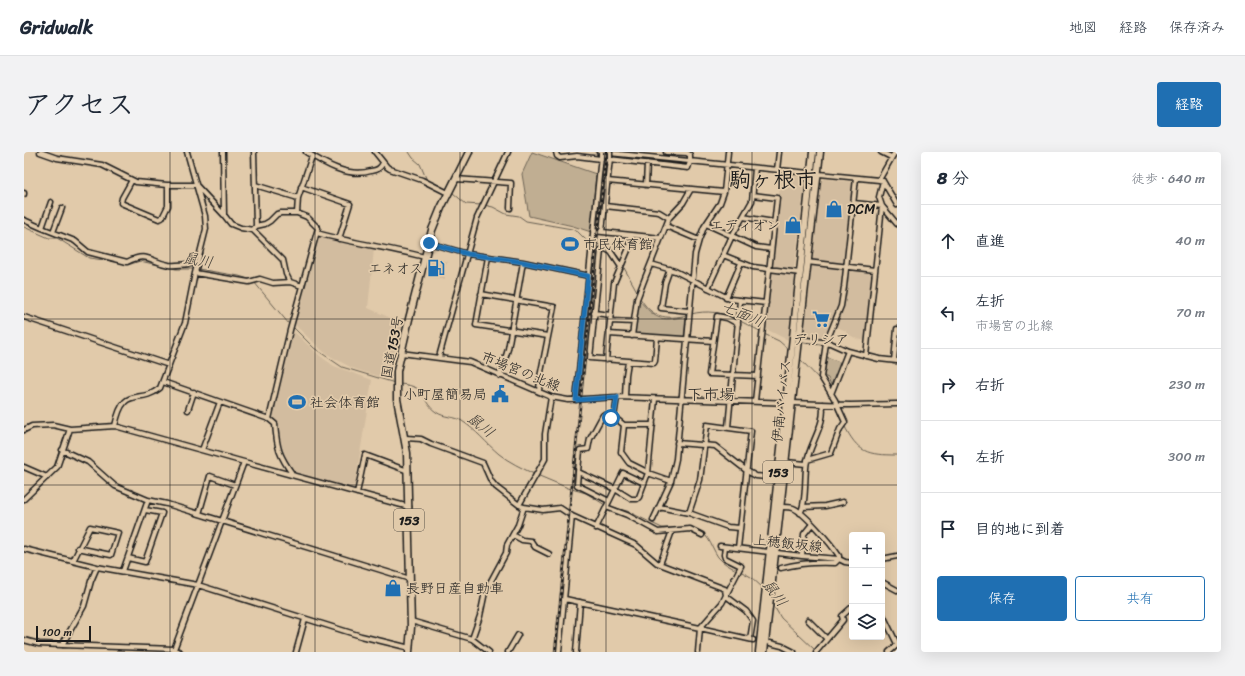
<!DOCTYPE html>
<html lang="ja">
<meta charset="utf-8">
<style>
:root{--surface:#fff;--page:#f2f2f3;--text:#1f2937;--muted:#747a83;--line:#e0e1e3;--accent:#1f6fb2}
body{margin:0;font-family:Sriracha,"Klee One",sans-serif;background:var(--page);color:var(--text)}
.controls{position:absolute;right:12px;bottom:12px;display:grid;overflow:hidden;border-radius:4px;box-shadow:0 4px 16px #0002}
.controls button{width:36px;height:36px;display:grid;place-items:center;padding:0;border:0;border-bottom:1px solid var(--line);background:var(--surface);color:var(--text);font:20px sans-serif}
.scale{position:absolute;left:12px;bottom:10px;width:55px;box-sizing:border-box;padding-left:4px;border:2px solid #1c1c1c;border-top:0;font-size:11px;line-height:14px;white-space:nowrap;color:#1c1c1c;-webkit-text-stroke:3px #e1caaa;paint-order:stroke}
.stop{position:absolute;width:12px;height:12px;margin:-9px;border:3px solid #1f6fb2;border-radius:50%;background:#fff}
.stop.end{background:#1f6fb2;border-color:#fff;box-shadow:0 1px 4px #0008}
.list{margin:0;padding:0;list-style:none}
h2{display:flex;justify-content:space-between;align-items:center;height:52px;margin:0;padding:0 16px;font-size:17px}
h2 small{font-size:13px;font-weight:400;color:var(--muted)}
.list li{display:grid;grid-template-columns:26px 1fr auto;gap:12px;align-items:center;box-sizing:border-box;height:72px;padding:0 16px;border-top:1px solid var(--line)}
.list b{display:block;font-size:15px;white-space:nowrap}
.list p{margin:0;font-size:13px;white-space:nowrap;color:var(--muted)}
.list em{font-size:13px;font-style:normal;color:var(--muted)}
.actions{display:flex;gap:8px;padding:12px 16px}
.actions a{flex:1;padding:9px 0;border:1px solid var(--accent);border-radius:4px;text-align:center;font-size:14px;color:var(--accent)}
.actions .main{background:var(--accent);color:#fff}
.icon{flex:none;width:22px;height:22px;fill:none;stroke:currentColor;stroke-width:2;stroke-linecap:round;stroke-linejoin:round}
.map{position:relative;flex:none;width:873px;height:500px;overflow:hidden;border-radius:4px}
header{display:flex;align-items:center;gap:24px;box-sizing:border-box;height:56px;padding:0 20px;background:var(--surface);border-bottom:1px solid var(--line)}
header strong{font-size:19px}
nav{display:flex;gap:22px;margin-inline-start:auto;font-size:14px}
.intro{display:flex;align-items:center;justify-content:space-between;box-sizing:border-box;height:96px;padding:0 24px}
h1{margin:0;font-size:28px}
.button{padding:10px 18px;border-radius:4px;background:var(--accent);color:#fff;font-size:14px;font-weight:700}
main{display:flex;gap:24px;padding:0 24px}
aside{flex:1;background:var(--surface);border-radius:4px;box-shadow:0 4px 16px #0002}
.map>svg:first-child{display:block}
</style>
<header>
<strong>Gridwalk</strong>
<nav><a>地図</a><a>経路</a><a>保存済み</a></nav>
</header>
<div class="intro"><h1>アクセス</h1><a class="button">経路</a></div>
<main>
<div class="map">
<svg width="873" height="500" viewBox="0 0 873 500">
<rect width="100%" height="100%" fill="#e1caaa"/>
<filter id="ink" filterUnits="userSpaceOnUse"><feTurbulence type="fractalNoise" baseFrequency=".025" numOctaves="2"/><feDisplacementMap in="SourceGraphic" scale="8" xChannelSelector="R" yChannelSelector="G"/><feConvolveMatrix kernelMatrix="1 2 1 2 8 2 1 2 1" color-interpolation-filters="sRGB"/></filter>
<g filter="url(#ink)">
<path fill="#d2bc9f" d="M757 23 778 25 781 30 770 118 748 116 747 115Z
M800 27 830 30 821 112 788 109 797 29Z
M295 84 350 97 344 156 380 172 371 207 369 229 328 216 308 205 300 200 270 172 278 134 292 88Z
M406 105 425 110 422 111 421 115V128L401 123Z
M788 112 820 116 815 153 801 188 799 189 779 186Z
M824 116 848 119 849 120 842 189 833 187 822 181V179L811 174 819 154Z
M747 119 770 121 771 123 764 188 740 176Z
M268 178 296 204 310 214 348 228 330 338 269 321 260 307 254 294 252 270 247 264Z"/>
<path fill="#c0ae92" stroke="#6e6557" d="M508 0 572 22 567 80 549 74 505 64 498 22Z
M615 148C632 167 635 170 662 164L660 185 611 183 610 181Z
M803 205 818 211 808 235 804 226 800 224Z"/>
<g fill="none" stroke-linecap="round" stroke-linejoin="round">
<path stroke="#665e51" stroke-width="1" d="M385 0 389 6 396 12 402 26
M411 31 420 36
M429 41 442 52 457 53
M460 53 469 55 482 62 495 64 502 69 548 77 554 80 566 92
M0 75 25 86H33L65 106 95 110
M569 92C582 92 591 98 597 109
M98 111 104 113 116 109 152 117H171
M599 114 614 141
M174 117 215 124 228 128
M230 130 265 172
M615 144C627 166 641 168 664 163
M667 162C683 158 698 160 713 167
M716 169 738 180
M269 175 290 196 318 215 371 231
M740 182 755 189 764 197
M776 207 798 230 807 247
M376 232C407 235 394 247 412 260 420 266 431 264 438 269 452 278 462 291 475 302 485 310 498 316 510 322
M812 257 818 270
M820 273C834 301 843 303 873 303
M513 323 544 336 562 341 581 353
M588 355 603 359 638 376H660
M669 376C685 380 686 393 694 405 699 411 706 415 713 418
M716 419 727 425 739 436
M748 451 757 466 791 498"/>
<g stroke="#1c1c1c" stroke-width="7">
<path id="minor" d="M16 0 33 6 78 13 112 30 143 33H172L200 63 207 72 217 76 229 78 232 74 230 0
M199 0 200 63
M282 0C301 12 324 26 347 19 353 18 356 17 359 11
M351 0 363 15 366 17 398 28 424 41
M532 0 533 4 536 6 553 4 577 7
M575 0 855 28 859 29 873 53
M857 0 867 5
M585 7 664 16 666 10V3L663 1 642 0
M753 18 755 0
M432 27 487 31 486 56
M108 28 98 46 97 51 135 67 138 66 144 54V33
M855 28 871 0
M583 29 700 40
M231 33 274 46
M622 33 623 11
M277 35 326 52 315 87
M0 41V42
M729 43 753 46 731 249
M27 50 18 76 51 89 64 100 103 110C124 99 126 110 145 113 153 114 164 112 173 111
M830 51 858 54 873 72
M581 54 635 60 645 66
M273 61 274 46 288 4
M719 65 750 70
M0 68 18 76
M682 72 732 95 747 97
M232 74 241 72 246 69 253 62 257 61H273L283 65 294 76 266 178 245 267
M642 74 675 88
M229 78 259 108 262 122 266 130
M569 79 637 86
M29 80 38 56
M578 80 586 6
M293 81C329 91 365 96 401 105
M405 91 444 102 499 110 565 124
M699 103 729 115 776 121
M464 105 452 173 524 184
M783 110 851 118
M627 112 651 119 706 147 742 151
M597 115 587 100 580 96 577 98 566 206 630 211 631 209 633 186
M646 117 641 131 637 156 665 159
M171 121 225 130 236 127 249 131 266 130 278 134
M684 136 708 84 728 49 731 16
M457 142 530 155 516 225 515 240
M702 146 717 111
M570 161 587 163
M0 165 145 213
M586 169 610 170
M714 172 703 166 693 164 685 222 734 224
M585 182 689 189
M608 184 613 147 621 126 645 66 659 51 667 37
M775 187 806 191 824 199 855 207 873 209
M377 201 446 210 527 245 544 248 593 245 826 253 873 252
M842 204 858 54 855 45 859 29
M415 205 453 66 484 0
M582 208 590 131 605 96 606 83
M870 209 873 177
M476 224 484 197 499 110
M139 230 245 267 251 272C253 297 255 303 269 323
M807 242 824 199
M593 245 590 265 583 266 579 263 566 287 564 297 556 298 554 320 591 337 607 347H613L615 345 624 321 631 247
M601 245 602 223 604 210
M552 248 577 4
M164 258 170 240
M590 265 600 273
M91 274C100 231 114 254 136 236L161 171 171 121 182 77 181 64 163 0
M704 275 716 148
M0 278 8 274 29 273 46 277 91 274 220 310 385 355
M382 286 397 287 407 292 459 311 467 329 472 335 495 353 500 355 519 358 536 356 548 364 612 393 633 411 701 437 702 444 722 459 729 469 726 487
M653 291 691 294 723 319 732 324 753 326
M38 298 64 310 91 334 124 348 143 352 386 427
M178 298 196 250
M783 308 807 301 816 277 821 270 811 248 797 225 802 191 817 154 820 135 832 26
M762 310 782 312
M0 315 23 325
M554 320 553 333 585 349
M623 320 605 311 597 300 600 273H629
M624 321 647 329
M333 341 341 303 384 319
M0 347 33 315 46 277
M495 353 521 307V282L527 245
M582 355 603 363 634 380 666 377 678 383
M635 355 665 361 704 375 716 376
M757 355C761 355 766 355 769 356 780 360 808 393 815 404V407L811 411C792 410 775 411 757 416
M779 355 801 354 819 350
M665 361 676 328 683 273 727 279 714 396
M776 361C783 352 780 322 783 309 786 292 803 269 798 252
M175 362 186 324 211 333
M629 368 647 329 652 307 671 102 675 88 680 75 696 51 700 40 704 0
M572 376 599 321 620 331
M489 383 498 388 507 389 511 395 525 402
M696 394 778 404 815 407 821 410 828 411
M0 397 73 415 174 433 337 484 386 496
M778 404 780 382 788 372
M104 406 121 410 138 361 121 358
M858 407 873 404
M49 409 66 375 94 381 87 403 54 396
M636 412 648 379
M99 419 124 348
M858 430 873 438
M541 447 676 476 698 451 717 414 701 406 700 403 701 395
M858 461 873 492
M784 468 803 487
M387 469 448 487 465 500
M448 487 456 464 461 440 482 401 483 393 494 373 500 355
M0 488 15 492 38 493 150 497 156 500
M746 491 758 494 770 500
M38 493 60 454 67 429 73 415
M149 500 220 310
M272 500 281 467
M484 500 494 483
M535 500 548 364
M552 500 556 450
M674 500 676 476 729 488
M792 500 819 468 818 464 828 455
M865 500 873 493"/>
</g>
<g stroke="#1c1c1c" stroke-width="9">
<path id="highway" d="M385 500 387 475 383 301 373 247V219L385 167 408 78 417 56 445 0
M735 500 789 0
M740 500 796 0"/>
</g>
<use href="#minor" stroke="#e1caaa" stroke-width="4"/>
<use href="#highway" stroke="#e1caaa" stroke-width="6"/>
<g stroke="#1c1c1c" stroke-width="2.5">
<path id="rail" d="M531 500 582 0"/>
</g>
<use href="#rail" stroke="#e1caaa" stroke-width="1" stroke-dasharray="3" stroke-linecap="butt"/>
<g stroke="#1c1c1c" stroke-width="7" stroke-linecap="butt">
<path id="minor-bridge" d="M577 4V0
M586 6V0"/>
</g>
<use href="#minor-bridge" stroke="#e1caaa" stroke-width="4"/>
</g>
</g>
<g fill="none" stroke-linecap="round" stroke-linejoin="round" filter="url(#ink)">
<path stroke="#1f6fb2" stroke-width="5" d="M405 91 444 102 499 110 564 124 552 248 593 245 590 263 587 266"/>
</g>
<path fill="none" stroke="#1c1c1c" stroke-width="1" stroke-opacity="0.55" d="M146 0V500M291 0V500M436 0V500M582 0V500M728 0V500M0 167H873M0 333H873"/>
<defs>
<g id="shop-bare" transform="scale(1.38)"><path d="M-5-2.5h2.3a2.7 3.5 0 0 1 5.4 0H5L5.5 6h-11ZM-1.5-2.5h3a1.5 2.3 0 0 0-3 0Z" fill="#1f6fb2" stroke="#e1caaa" stroke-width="2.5" paint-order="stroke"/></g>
<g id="stadium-bare" transform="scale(1.38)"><path d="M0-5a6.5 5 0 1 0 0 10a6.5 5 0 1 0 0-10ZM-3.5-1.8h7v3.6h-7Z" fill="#1f6fb2" stroke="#e1caaa" stroke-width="2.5" paint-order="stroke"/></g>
<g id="fuel-bare" transform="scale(1.38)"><path d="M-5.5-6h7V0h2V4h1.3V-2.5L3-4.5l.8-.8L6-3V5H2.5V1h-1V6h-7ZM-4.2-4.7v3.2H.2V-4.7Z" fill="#1f6fb2" stroke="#e1caaa" stroke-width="2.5" paint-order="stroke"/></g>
<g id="supermarket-bare" transform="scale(1.38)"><path d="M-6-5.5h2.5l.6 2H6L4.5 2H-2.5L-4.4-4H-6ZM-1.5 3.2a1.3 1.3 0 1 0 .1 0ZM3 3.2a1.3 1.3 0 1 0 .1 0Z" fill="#1f6fb2" stroke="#e1caaa" stroke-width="2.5" paint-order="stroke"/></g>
<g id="civic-bare" transform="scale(1.38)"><path d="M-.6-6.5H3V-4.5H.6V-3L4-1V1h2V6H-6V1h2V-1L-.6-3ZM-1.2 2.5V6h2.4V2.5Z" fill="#1f6fb2" stroke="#e1caaa" stroke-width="2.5" paint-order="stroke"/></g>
</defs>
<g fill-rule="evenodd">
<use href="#shop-bare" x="810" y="57"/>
<use href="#shop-bare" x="769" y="73"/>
<use href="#stadium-bare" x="546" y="92"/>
<use href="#fuel-bare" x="412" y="116"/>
<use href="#supermarket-bare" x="797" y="167"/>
<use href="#civic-bare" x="476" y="242"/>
<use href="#stadium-bare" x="273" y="250"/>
<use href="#shop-bare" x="369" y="436"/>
</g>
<g text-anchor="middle" stroke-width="3.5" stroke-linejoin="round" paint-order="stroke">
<g fill="#e1caaa" stroke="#575047" stroke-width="1">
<rect x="739" y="309" width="30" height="22" rx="3"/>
<rect x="370" y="357" width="30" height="22" rx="3"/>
</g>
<g font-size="13" font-weight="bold" fill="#1c1c1c">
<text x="754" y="325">153</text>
<text x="385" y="373">153</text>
</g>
<g font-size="14" fill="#1c1c1c" stroke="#e1caaa" text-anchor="start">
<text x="823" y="62">DCM</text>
<text x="756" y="78" text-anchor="end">エディオン</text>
<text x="559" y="97">市民体育館</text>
<text x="399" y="121" text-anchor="end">エネオス</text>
<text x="797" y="192" text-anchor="middle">デリシア</text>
<text x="463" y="247" text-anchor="end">小町屋簡易局</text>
<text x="286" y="255">社会体育館</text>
<text x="382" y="441">長野日産自動車</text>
</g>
<g font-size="14" fill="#1c1c1c" stroke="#e1caaa">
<text transform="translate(368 195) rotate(-79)" y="5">国道153号</text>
<text transform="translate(497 219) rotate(22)" y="5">市場宮の北線</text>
<text transform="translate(757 249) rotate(-84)" y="5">伊南バイパス</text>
<text transform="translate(764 391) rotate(6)" y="5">上穂飯坂線</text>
</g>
<g font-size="15" font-style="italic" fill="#413d37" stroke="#e1caaa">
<text transform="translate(174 108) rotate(10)" y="5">鼠川</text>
<text transform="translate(719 162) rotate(23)" y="5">七面川</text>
<text transform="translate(457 273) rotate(39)" y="5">鼠川</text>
<text transform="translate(751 441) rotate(53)" y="5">鼠川</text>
</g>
<g font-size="16" fill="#1c1c1c" stroke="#e1caaa">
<text x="687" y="248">下市場</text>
</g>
<g font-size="22" font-weight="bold" fill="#1c1c1c" stroke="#e1caaa">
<text x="749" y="35">駒ヶ根市</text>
</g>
</g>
</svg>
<div class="controls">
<button>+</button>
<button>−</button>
<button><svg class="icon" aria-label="layers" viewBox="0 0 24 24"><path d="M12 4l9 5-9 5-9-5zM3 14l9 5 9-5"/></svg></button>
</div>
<div class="scale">100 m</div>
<div class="stop" style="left:587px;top:266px"></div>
<div class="stop end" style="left:405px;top:91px"></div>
</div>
<aside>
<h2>8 分<small>徒歩 · 640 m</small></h2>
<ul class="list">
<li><svg class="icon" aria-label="ahead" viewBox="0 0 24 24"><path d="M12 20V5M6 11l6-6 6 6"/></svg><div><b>直進</b></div><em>40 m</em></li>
<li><svg class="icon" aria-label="left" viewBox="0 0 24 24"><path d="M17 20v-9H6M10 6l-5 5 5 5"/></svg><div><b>左折</b><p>市場宮の北線</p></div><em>70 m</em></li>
<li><svg class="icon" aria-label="right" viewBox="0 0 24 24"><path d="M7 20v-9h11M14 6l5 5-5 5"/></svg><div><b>右折</b></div><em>230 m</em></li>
<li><svg class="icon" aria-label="left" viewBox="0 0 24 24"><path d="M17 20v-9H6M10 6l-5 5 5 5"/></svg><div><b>左折</b></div><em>300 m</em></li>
<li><svg class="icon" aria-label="arrive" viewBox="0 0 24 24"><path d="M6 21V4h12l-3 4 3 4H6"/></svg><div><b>目的地に到着</b></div></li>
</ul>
<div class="actions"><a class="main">保存</a><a>共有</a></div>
</aside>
</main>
